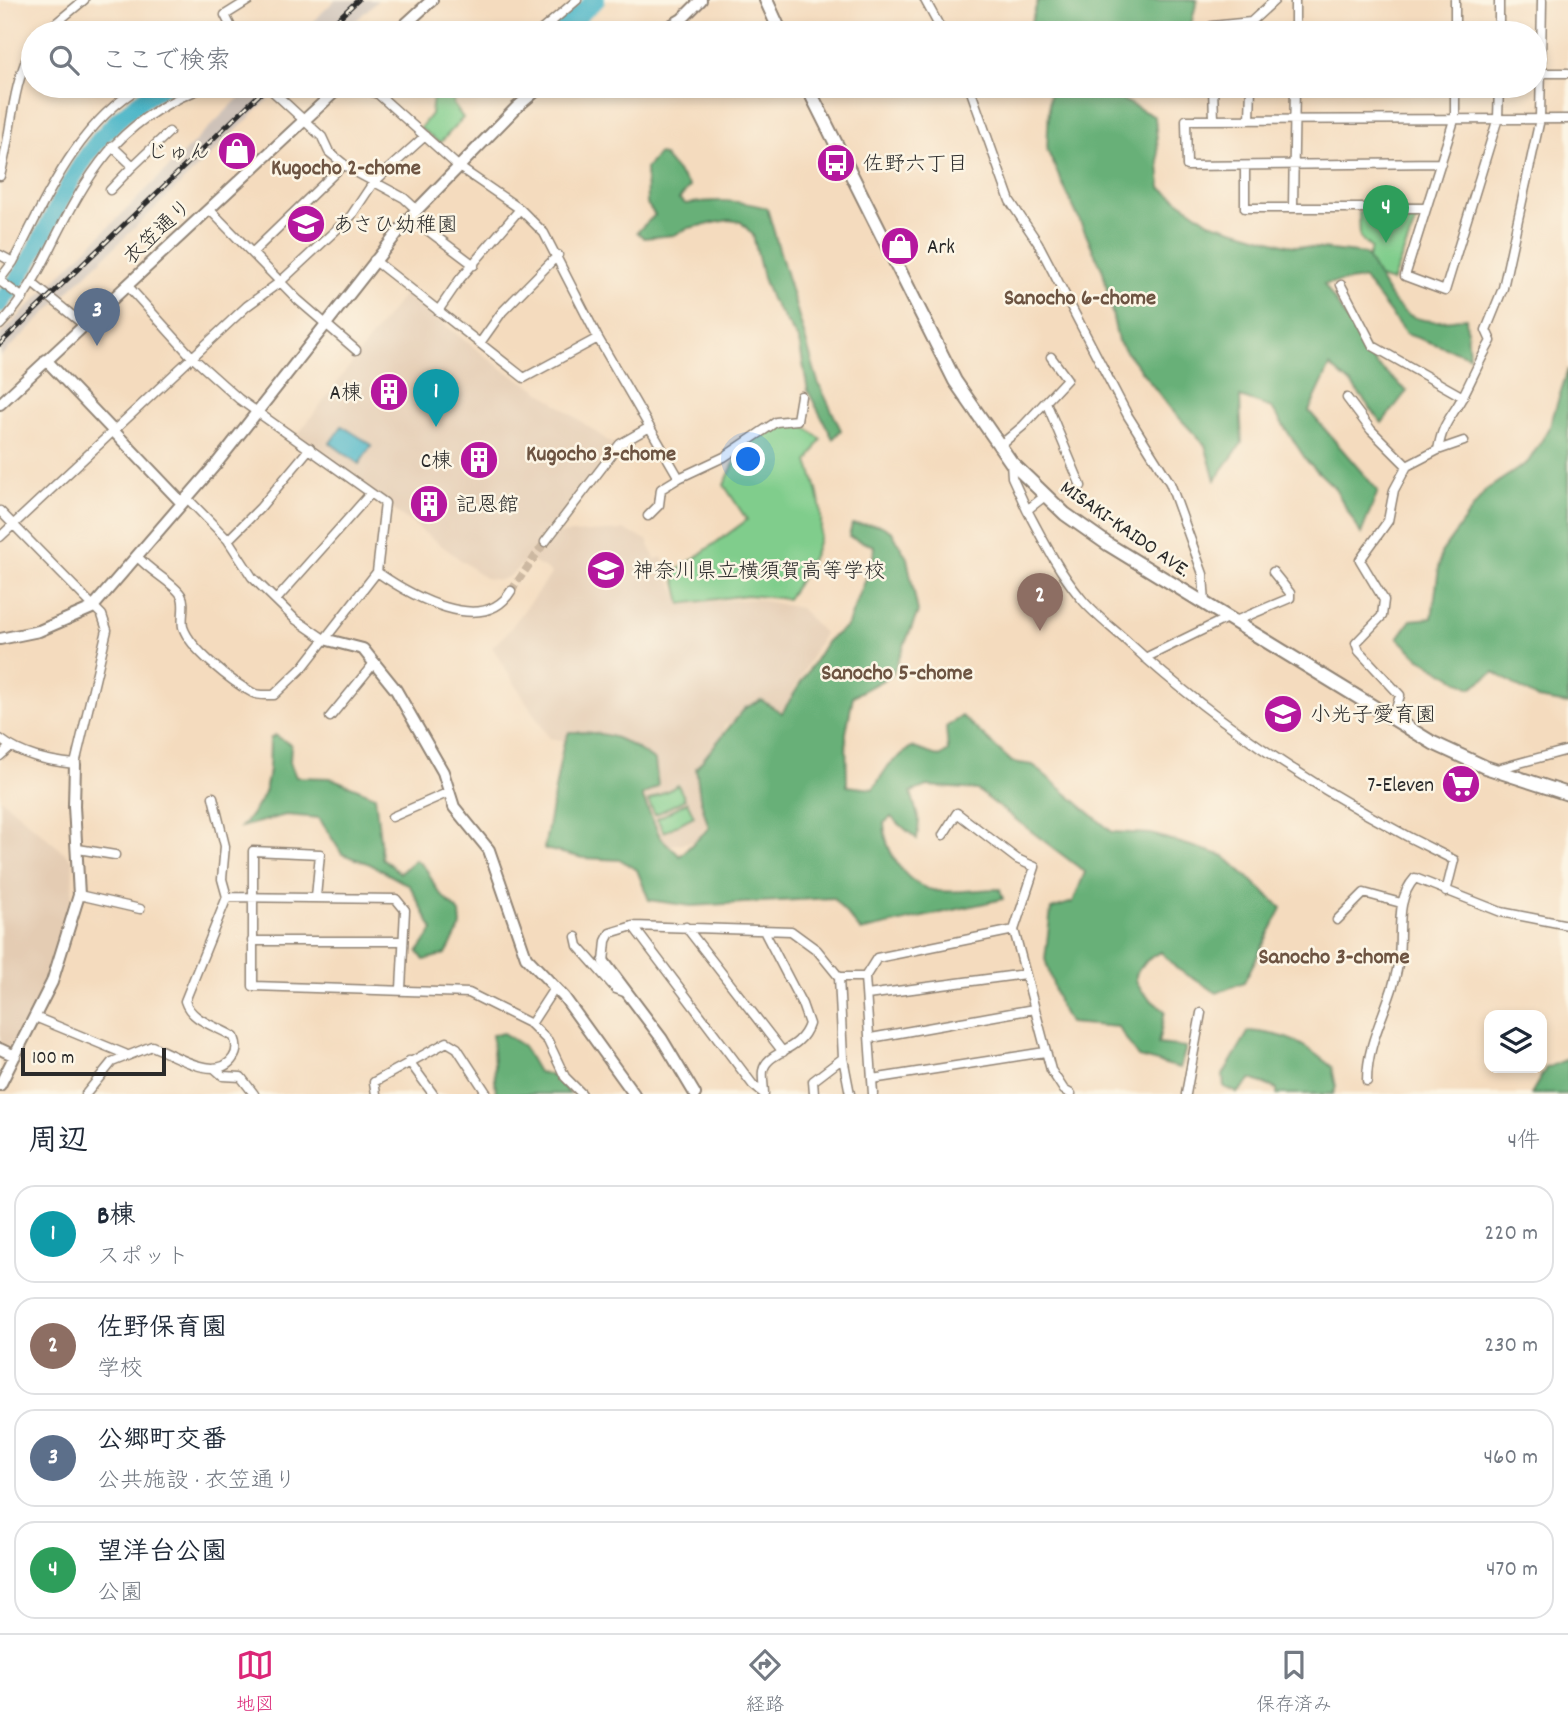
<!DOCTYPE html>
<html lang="ja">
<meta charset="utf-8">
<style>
:root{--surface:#fff;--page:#f2f2f3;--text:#1f2937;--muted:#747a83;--line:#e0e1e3;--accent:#db2777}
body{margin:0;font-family:Dekko,"Klee One",sans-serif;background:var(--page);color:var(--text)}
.controls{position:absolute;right:21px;bottom:21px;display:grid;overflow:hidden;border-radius:14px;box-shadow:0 4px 10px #0003}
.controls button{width:63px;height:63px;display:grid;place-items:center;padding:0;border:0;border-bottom:2px solid var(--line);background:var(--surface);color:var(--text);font:35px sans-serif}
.scale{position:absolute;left:21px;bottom:18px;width:145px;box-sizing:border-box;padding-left:7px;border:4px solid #2b2b2b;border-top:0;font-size:19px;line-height:24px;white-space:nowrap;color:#2b2b2b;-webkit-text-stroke:5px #fcf5e5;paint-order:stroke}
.you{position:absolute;left:749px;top:460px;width:24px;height:24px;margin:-18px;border:5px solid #fff;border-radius:50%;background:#1a73e8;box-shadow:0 0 0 10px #1a73e833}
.badge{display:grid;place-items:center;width:46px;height:46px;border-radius:50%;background:var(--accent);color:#fff;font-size:23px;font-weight:700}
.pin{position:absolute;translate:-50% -58px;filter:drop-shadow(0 2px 4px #0008)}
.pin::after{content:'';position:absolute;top:37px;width:24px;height:21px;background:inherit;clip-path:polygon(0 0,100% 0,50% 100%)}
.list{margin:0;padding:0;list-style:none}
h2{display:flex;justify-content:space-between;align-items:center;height:91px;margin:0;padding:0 28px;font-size:30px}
h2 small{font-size:23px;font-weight:400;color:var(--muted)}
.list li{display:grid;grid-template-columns:46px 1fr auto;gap:21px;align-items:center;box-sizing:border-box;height:98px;margin:0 14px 14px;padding:0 14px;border:2px solid var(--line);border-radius:21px}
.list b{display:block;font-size:26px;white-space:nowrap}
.list p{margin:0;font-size:23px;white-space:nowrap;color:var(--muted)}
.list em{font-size:23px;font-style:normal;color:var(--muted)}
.icon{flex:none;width:38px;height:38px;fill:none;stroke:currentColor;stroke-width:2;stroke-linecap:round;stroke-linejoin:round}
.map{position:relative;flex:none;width:1568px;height:1094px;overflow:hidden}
.search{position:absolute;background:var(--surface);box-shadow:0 4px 10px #0003;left:21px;right:21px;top:21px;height:77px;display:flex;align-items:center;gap:18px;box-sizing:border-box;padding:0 24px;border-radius:38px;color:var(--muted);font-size:26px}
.sheet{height:539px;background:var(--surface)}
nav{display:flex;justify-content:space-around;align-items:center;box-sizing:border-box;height:98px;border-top:2px solid var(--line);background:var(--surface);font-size:19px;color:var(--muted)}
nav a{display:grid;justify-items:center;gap:4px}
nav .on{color:var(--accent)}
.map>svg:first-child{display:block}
</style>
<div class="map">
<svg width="1568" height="1094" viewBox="0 0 1568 1094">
<rect width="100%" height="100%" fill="#fcf5e5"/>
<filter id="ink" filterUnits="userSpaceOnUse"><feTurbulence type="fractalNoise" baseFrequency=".0143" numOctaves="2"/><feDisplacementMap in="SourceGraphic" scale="14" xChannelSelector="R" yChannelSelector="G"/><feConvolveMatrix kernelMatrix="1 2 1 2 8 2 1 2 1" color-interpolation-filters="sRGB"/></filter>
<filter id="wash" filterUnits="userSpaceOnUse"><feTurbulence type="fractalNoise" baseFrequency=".00686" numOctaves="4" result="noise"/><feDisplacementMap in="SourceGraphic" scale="28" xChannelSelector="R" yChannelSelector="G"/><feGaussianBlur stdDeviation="1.57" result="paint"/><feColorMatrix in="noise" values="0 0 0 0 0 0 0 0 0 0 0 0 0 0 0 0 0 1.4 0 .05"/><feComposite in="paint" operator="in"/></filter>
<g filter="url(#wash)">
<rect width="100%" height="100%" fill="#f4dbbe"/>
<path fill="#e4ccb3" d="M404 294 505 371 535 388 615 446 539 548 546 546 555 534 624 530 647 540 655 559 662 557 678 599 685 603 755 599 800 608 824 633 782 713 724 725V800L695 841 660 847 625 753 549 738 492 647 507 633 552 573 528 559 510 576 500 580 485 578 296 437Z
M0 798 73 860 72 897 49 974 14 1047 9 1049 0 1045Z"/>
<path fill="#cec2b9" d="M335 0H378L343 33H301Z
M251 86H260L271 97 0 357V335Z"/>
<path fill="#80cd8c" stroke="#567c5c" stroke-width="2" d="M454 96 453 104 463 118 440 143 420 128 431 114 433 97Z
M1359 212 1419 213 1392 282 1363 273 1371 248 1360 238Z
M797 420 821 439 808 462C831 524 824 546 787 599L747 595 681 604 674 573 747 520 724 485C743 445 748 424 797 420Z
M678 785 685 799 655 815 648 801Z
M687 802 694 816 664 832 657 819Z"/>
<path fill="#68b078" stroke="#4a6e52" stroke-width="2" d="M1038 0H1197L1189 33H1028Z
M1050 86H1107V92L1155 117 1161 188 1209 222 1287 245 1365 254C1396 305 1398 330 1466 318L1469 356 1406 334 1364 279 1324 284 1376 364 1407 391 1382 423 1352 385 1330 366 1309 411 1378 491 1361 534 1334 487 1307 461 1272 408 1240 397 1242 443 1215 480 1205 445 1171 409 1118 341 1103 271 1047 150Z
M658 154 663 155 690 187 679 199 686 204C715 199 739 200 767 208L818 382 841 430 833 439 808 391 799 341 771 299 763 278 753 235 741 222 729 220 689 228 674 235 644 238 637 232 655 215 647 204 646 168Z
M1568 369V704L1538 699 1494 672 1471 688 1419 658 1398 638 1411 620 1432 618 1441 553 1486 490 1528 462 1549 429Z
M852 524 880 525 892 532 907 558 918 612 892 675 853 696 846 733 847 786 873 789 889 765 911 747 940 757 948 751 946 727 962 716 1012 762 1033 765 1112 832 1151 834 1224 856 1282 908 1244 982 1217 993 1176 968 1161 952C1119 973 1136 989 1165 1011L1158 1044 1186 1047 1180 1068 1138 1057 1118 1027 1069 1023 1059 1004 1045 959 1051 909 1073 902 1085 872 977 790 928 786 911 792 919 821 917 839 891 817 884 823C885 853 906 887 938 891 958 893 980 889 1000 889L1003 899 861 931 833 898 691 906 649 900 637 870 621 860 584 858 544 849 563 746 569 732C609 731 623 738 655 761L658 786 642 796 660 837 680 856 709 828 700 798 696 768 745 708 761 700 782 713 827 641 847 626 873 561 874 546 849 537Z
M275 735 291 745 290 762 296 777 331 778 375 796 382 858 400 873 415 860C430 868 430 880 439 892 445 900 453 906 460 913L461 926 446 954 424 960 418 952 433 930 410 886 370 864 342 854 319 818 286 815 241 827C270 794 269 781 270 739Z
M1249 1031C1288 1034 1303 1043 1332 1067L1336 1087 1333 1094H1277V1089L1251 1079 1237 1093 1224 1087 1223 1075Z
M503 1033 523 1046 538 1072 554 1076 570 1094H496L492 1035Z
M1568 1059V1094H1531L1546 1068Z"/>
<path fill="#4ab5c7" stroke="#3a7079" stroke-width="2" d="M342 426 372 445 359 464 330 443Z"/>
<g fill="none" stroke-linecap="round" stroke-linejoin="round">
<path stroke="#4ab5c7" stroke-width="18" d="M559 33 596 0
M0 304C64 223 64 142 165 86"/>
</g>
</g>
<g filter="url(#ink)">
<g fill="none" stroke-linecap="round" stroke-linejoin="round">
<path stroke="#ccb8a1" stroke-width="8" stroke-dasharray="8 4" stroke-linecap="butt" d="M511 591 545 542"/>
<g stroke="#908374" stroke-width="11">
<path id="street" d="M925 0 943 33
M1295 0V33
M1455 0V33
M1295 31 1455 30
M44 33 84 0
M234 33 225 15 249 0
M538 33 577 0
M1212 33V26L1251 22 1275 0
M1251 33V22
M1499 33V0
M1541 73H1568
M267 86 322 137 329 152 350 169 404 198 417 210
M357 86 378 94 459 167 520 209 544 233 598 338 679 478 724 457 776 422 797 420 801 396
M969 86 1010 201 1038 243 1128 416 1170 483 1203 574 1205 604
M1213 86 1214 120
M1455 86V117L1405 276 1445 291 1498 118 1499 86
M1250 120 1251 86
M112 146 133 166 169 132
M1441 163 1187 166 1186 120 1568 119
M1245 166V208H1426
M0 176C12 133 11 85 33 46
M110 190 133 166
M1293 206 1295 86
M209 209 298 300 356 350
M410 217 474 265
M252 253 344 164
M0 255 13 262
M374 260 524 378 598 338
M0 279 13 262C47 197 76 125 142 86
M0 281 23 298
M32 283 84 325
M127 285 192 357 239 399 385 503 377 572C410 595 483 637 511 591
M1341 285 1373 346 1463 397
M438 311 460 279 520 209
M0 325C25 299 41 268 57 235 94 162 126 115 208 86
M480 343 502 312 558 255
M1347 398 1371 430 1407 466
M1046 402 1081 486
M998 447 1023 426 1067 379 1051 357
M1438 450 1464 441
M1011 462 1012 477 1027 510
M1045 496 1027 510C1043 540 1058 570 1080 597 1093 614 1114 629 1130 644 1224 730 1340 805 1454 860L1446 892
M186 497 228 540 252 577 295 619 324 639
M0 511 102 615 107 630 75 764C48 761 22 756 0 739
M648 516 659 505 661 489 679 478
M0 537 247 306 280 282 351 216 373 183 425 136
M228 540 260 508 310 448
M545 542 620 444 648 428
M137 556C149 571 174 583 181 595 186 603 181 617 183 627 190 649 232 682 253 693 259 696 267 695 274 695L303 667 377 572
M276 600 371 493
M1233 622 1290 598V593L1273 572
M1145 658 1227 618
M330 717 375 662
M1393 719 1400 695 1359 651 1356 643 1382 616 1384 600 1360 560 1388 521 1394 490 1407 466 1438 450C1443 421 1451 419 1463 396 1473 377 1480 359 1491 341L1486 330 1503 288 1540 119 1542 0
M0 756 10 747
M1493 770 1568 750
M213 797 225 846 222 879 227 897
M392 817 447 793
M943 835 957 813 1017 859 1035 867 1014 930 1051 1070 1064 1090 1071 1094
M78 849 115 855
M79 895 140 909
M316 897 320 854 253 851V986L469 993 531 1024 548 1041 565 1077 582 1094
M1337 920 1364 893 1401 903
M633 926 753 1085 764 1094
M686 927 783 1052
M576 937 578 946 616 989 627 993
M252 941H403
M604 962 606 941 610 933 633 926 791 931 817 950 839 977H865
M839 977 843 1058 850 1094
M867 995 1025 974
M35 1017 125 1054
M531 1024 555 987
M871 1038 1034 1009
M409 1061 433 1094
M214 1068 223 1076 241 1077 254 1094
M872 1079 1045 1052
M1367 1081C1367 1034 1395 1001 1399 956 1402 929 1395 900 1415 878L1501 912 1568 925
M86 1094 112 1062 152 1046C172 1054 217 1083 233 1058 238 1051 237 1044 234 1037 217 1026 191 1021 185 1001L227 897 396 899 405 910 401 989
M376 1094 374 1082 447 1042 457 1048 487 1094
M764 1094C764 1087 762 1078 763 1071 767 1050 800 1053 809 1024L802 1004 764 931
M814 1094 813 1081 843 1058
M873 1094 865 977 877 958 1014 930
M1186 1094 1201 1013"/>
</g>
<g stroke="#908374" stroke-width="14">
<path id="secondary" d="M396 33 432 0
M658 33 682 19 701 0
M46 360 181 502
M0 404 341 86
M0 639 39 631 92 608 217 463 410 217 517 107 542 86
M324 639 363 649 396 690 443 772 454 807 489 850 526 957 564 997 634 1094
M604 962 662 1039 695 1094
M0 1049 15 1056
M0 1085 52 982 79 895 74 806 75 764"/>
</g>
<g stroke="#908374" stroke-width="16">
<path id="primary" d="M766 0 781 33
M807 86 955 381 1011 462 1065 514 1109 545 1433 743 1485 767 1568 794"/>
</g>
<use href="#street" stroke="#fff" stroke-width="8"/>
<use href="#secondary" stroke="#fff" stroke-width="10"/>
<use href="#primary" stroke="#fff" stroke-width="12"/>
<g stroke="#2b2b2b" stroke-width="5">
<path id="rail" d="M323 33 358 0
M0 344 268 86"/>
</g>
<use href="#rail" stroke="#fcf5e5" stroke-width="2.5" stroke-dasharray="8" stroke-linecap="butt"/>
</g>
</g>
<defs>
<g id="shop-disc" transform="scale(2.0125)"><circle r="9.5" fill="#b5179e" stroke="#fcf5e5"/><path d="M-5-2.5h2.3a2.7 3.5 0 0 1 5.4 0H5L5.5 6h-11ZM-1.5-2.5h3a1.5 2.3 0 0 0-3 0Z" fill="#fff"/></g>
<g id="bus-disc" transform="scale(2.0125)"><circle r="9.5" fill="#b5179e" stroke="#fcf5e5"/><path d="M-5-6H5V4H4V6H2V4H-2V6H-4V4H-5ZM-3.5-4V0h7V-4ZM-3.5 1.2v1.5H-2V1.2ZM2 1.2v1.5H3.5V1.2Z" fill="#fff"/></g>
<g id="school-disc" transform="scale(2.0125)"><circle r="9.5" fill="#b5179e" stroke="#fcf5e5"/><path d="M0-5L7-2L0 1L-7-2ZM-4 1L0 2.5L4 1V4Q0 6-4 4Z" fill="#fff"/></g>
<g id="building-disc" transform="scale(2.0125)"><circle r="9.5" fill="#b5179e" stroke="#fcf5e5"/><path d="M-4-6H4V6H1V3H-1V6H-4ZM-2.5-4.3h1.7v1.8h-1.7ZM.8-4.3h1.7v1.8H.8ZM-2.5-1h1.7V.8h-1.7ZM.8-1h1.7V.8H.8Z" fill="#fff"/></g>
<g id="supermarket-disc" transform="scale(2.0125)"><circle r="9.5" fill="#b5179e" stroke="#fcf5e5"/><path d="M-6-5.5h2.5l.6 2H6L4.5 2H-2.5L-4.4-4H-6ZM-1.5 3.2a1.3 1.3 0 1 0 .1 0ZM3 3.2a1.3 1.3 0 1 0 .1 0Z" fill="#fff"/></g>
</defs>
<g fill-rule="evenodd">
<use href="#shop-disc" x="237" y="151"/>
<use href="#bus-disc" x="836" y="163"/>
<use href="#school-disc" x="306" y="224"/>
<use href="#shop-disc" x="900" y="246"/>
<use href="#building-disc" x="389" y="392"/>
<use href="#building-disc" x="479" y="460"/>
<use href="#building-disc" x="429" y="504"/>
<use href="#school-disc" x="606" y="570"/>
<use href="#school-disc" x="1283" y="714"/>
<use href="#supermarket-disc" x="1461" y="784"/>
</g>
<g text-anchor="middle" stroke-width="5" stroke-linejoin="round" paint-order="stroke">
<g font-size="21" fill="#2b2b2b" stroke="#fcf5e5" text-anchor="start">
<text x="210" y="158" text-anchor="end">じゅん</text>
<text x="863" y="170">佐野六丁目</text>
<text x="333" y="231">あさひ幼稚園</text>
<text x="927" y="253">Ark</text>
<text x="362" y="399" text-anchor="end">A棟</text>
<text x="452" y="467" text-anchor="end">C棟</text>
<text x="456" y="511">記恩館</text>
<text x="633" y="577">神奈川県立横須賀高等学校</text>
<text x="1310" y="721">小光子愛育園</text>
<text x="1434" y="791" text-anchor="end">7-Eleven</text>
</g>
<g font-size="21" fill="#2b2b2b" stroke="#fcf5e5">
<text transform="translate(157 231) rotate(-43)" y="7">衣笠通り</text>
<text transform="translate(1126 528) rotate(35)" y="7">MISAKI-KAIDO AVE.</text>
</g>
<g font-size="23" font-weight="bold" fill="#6d5442" stroke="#fcf5e5">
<text x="346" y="174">Kugocho 2-chome</text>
<text x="1080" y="304">Sanocho 6-chome</text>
<text x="601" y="460">Kugocho 3-chome</text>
<text x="897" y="679">Sanocho 5-chome</text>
<text x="1334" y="963">Sanocho 3-chome</text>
</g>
</g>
</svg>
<div class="controls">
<button><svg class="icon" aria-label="layers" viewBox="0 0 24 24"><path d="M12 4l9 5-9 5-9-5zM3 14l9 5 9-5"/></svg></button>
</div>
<div class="scale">100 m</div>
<div class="you"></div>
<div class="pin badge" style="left:436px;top:427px;background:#0f9aa8">1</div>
<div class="pin badge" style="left:1040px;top:631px;background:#8d6e63">2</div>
<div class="pin badge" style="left:97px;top:346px;background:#5c6f8a">3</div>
<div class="pin badge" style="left:1386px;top:243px;background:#2e9e5b">4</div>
<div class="search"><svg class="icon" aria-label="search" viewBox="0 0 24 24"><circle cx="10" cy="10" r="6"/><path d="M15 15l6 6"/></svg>ここで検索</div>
</div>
<section class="sheet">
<h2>周辺<small>4件</small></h2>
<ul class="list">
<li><span class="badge" style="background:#0f9aa8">1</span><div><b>B棟</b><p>スポット</p></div><em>220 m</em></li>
<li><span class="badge" style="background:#8d6e63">2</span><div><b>佐野保育園</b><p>学校</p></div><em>230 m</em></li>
<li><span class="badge" style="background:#5c6f8a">3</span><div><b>公郷町交番</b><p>公共施設 · 衣笠通り</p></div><em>460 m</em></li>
<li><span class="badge" style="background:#2e9e5b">4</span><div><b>望洋台公園</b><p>公園</p></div><em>470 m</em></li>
</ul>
</section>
<nav>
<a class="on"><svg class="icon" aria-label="map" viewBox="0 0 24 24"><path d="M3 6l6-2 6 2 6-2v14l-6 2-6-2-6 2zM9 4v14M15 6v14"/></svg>地図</a>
<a><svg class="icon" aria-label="directions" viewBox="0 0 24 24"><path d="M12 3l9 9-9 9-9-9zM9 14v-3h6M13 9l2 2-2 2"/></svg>経路</a>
<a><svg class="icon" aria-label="saved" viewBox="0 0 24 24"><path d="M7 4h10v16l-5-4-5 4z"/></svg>保存済み</a>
</nav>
